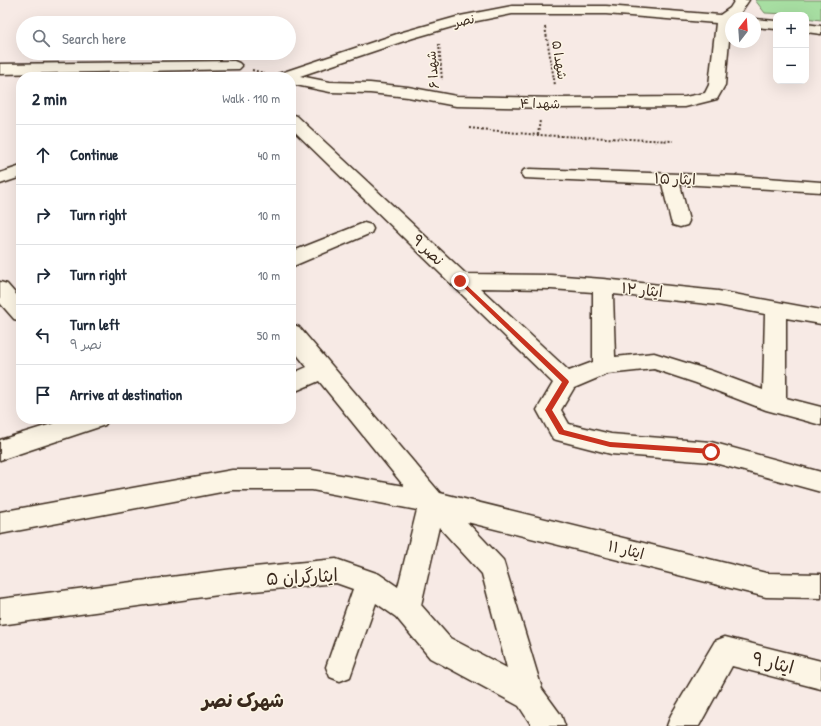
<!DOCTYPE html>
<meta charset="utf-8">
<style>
:root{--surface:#fff;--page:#f2f2f3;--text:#1f2937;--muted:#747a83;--line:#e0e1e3}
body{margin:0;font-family:"Patrick Hand","Playpen Sans Arabic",sans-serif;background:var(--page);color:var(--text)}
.controls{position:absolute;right:12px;top:12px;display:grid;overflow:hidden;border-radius:8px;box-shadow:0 4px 16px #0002}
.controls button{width:36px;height:36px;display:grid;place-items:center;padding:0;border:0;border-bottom:1px solid var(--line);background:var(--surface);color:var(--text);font:20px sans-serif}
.compass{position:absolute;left:725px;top:12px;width:36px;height:36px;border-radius:50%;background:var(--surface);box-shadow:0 4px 16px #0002;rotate:17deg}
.stop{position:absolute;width:12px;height:12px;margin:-9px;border:3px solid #c8321e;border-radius:50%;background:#fff}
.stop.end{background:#c8321e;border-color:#fff;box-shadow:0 1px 4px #0008}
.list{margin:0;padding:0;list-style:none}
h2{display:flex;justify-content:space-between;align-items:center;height:52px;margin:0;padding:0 16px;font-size:17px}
h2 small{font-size:13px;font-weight:400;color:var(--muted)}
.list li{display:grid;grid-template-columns:26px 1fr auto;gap:12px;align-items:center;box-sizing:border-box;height:60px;padding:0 16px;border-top:1px solid var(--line)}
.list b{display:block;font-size:15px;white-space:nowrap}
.list p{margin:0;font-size:13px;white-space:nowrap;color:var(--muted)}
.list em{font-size:13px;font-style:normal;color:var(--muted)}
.icon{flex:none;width:22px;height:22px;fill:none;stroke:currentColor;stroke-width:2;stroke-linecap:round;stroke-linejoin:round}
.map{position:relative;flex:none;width:821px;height:726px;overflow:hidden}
.search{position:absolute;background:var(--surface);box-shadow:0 4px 16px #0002;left:16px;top:16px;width:280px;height:44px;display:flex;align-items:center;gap:10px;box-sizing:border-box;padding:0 14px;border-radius:22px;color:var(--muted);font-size:15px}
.panel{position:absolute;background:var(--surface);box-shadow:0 4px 16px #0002;left:16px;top:72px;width:280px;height:352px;border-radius:16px}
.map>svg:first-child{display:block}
</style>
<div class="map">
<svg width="821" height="726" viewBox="0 0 821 726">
<rect width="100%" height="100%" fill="#f7eae5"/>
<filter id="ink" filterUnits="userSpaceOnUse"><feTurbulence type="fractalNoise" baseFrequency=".025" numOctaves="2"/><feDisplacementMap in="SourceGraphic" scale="8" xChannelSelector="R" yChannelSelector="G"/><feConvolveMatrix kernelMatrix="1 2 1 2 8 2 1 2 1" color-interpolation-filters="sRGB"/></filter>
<g filter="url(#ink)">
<path fill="#a7dea2" stroke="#718460" d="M755 0H821V20L806 18V15L765 13Z"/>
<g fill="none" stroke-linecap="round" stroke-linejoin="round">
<g stroke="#3b2a1e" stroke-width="3">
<path id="minor" d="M735 0H749L737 18H731L725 85 717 99 685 107 558 108 456 106 408 97 370 93 330 92 291 84V77H275L278 74 403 32 460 16 512 6H606L720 15 730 8ZM512 14H606L716 23 709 85 705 93 685 97 558 98 456 96 408 87 370 83 330 82 300 76 413 38 462 24Z
M755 19 776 21V29L755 27Z
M806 24 821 26V34L806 32Z
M234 61 239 63 242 66 239 69 0 74V64Z
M291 114 297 116 466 274 551 275 603 279 718 291 821 310V324L786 318V398L821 407V425L766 410 696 383 654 369 607 374 574 388 561 410 569 424 611 434 711 442 821 472V492L711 462 611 454 553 439 537 410 553 383 291 128ZM480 288 551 289 593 292V362L569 371ZM613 294 718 305 765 314 763 390 712 371 654 353 615 357Z
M21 166V177L0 184V173Z
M530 169 739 176 821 182V192L680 184 689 221 687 225 680 227 673 225 671 221 662 184 524 178 521 174 524 170Z
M364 223 371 225 373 229 371 233 291 267V252Z
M0 282 7 284 21 300V321L14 319 0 303Z
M291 324 299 327 440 493 766 573 821 574V598L766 597 467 522 503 560 542 689 561 715 565 726H532L519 706 430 658 396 617 376 603 350 677 340 681 330 677 326 667 353 589 336 583 233 593 0 625V599L233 569 336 559 379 574 398 587 417 510 312 490H232L0 534V512L232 470H312L404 486 319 381 291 393V374L307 367 291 347ZM439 527 482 574 507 668 450 638 421 605Z
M68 419H109L105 425 0 460V440Z
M725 637 821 661V689L732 666 699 726H667L671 715 715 641Z"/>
</g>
<path stroke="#3b2a1e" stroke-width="2" stroke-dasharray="2 2" stroke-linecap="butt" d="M545 27 555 85
M439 44 442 80
M252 70 264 73
M469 128 538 135 673 141
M538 135 540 120"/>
<use href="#minor" fill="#fcf5e5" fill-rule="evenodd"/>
</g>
</g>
<path fill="#c8321e" d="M460 279 568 380 569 382 552 410 564 430 610 442 711 449 714 452 713 454 610 447 559 434 545 410 562 382 458 282V280Z"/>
<g text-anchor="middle" stroke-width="3" stroke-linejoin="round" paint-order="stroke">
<g font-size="13" fill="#3b2a1e" stroke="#fcf5e5">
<text transform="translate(464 20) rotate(-13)" y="5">نصر</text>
<text transform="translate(560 60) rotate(81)" y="5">شهدا ۵</text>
<text transform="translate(432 70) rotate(-95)" y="5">شهدا ۶</text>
<text transform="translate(540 103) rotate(1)" y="5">شهدا ۴</text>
</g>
<g font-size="15" fill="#3b2a1e" stroke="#fcf5e5">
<text transform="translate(675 179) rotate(2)" y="5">ایثار ۱۵</text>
<text transform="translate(428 250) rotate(44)" y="5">نصر ۹</text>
<text transform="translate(642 290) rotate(6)" y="5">ایثار ۱۲</text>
<text transform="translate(626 550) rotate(14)" y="5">ایثار ۱۱</text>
</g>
<g font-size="18" fill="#3b2a1e" stroke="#fcf5e5">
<text transform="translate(302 577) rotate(-3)" y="6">ایثارگران ۵</text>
<text transform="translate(773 663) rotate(14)" y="6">ایثار ۹</text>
</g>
<g font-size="19" font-weight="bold" fill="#3b2a1e" stroke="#fcf5e5">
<text x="243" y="707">شهرک نصر</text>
</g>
</g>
</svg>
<div class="controls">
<button>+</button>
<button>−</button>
</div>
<svg class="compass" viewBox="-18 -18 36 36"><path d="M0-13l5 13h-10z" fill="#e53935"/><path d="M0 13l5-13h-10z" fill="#747a83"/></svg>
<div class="stop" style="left:711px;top:452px"></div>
<div class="stop end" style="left:460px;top:281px"></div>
<div class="search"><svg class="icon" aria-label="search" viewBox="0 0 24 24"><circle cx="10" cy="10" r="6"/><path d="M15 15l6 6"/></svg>Search here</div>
<section class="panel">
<h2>2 min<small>Walk · 110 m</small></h2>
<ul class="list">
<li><svg class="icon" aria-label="ahead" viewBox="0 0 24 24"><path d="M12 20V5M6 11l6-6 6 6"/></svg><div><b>Continue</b></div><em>40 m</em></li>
<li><svg class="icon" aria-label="right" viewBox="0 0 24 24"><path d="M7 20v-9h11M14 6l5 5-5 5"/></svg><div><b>Turn right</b></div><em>10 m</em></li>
<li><svg class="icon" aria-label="right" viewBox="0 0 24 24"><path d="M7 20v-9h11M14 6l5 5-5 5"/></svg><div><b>Turn right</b></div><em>10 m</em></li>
<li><svg class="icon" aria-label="left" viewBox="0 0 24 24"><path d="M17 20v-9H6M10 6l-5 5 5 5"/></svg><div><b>Turn left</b><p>نصر ۹</p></div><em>50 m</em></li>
<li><svg class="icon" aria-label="arrive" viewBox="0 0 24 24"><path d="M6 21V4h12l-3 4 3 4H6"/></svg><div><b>Arrive at destination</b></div></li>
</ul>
</section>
</div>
